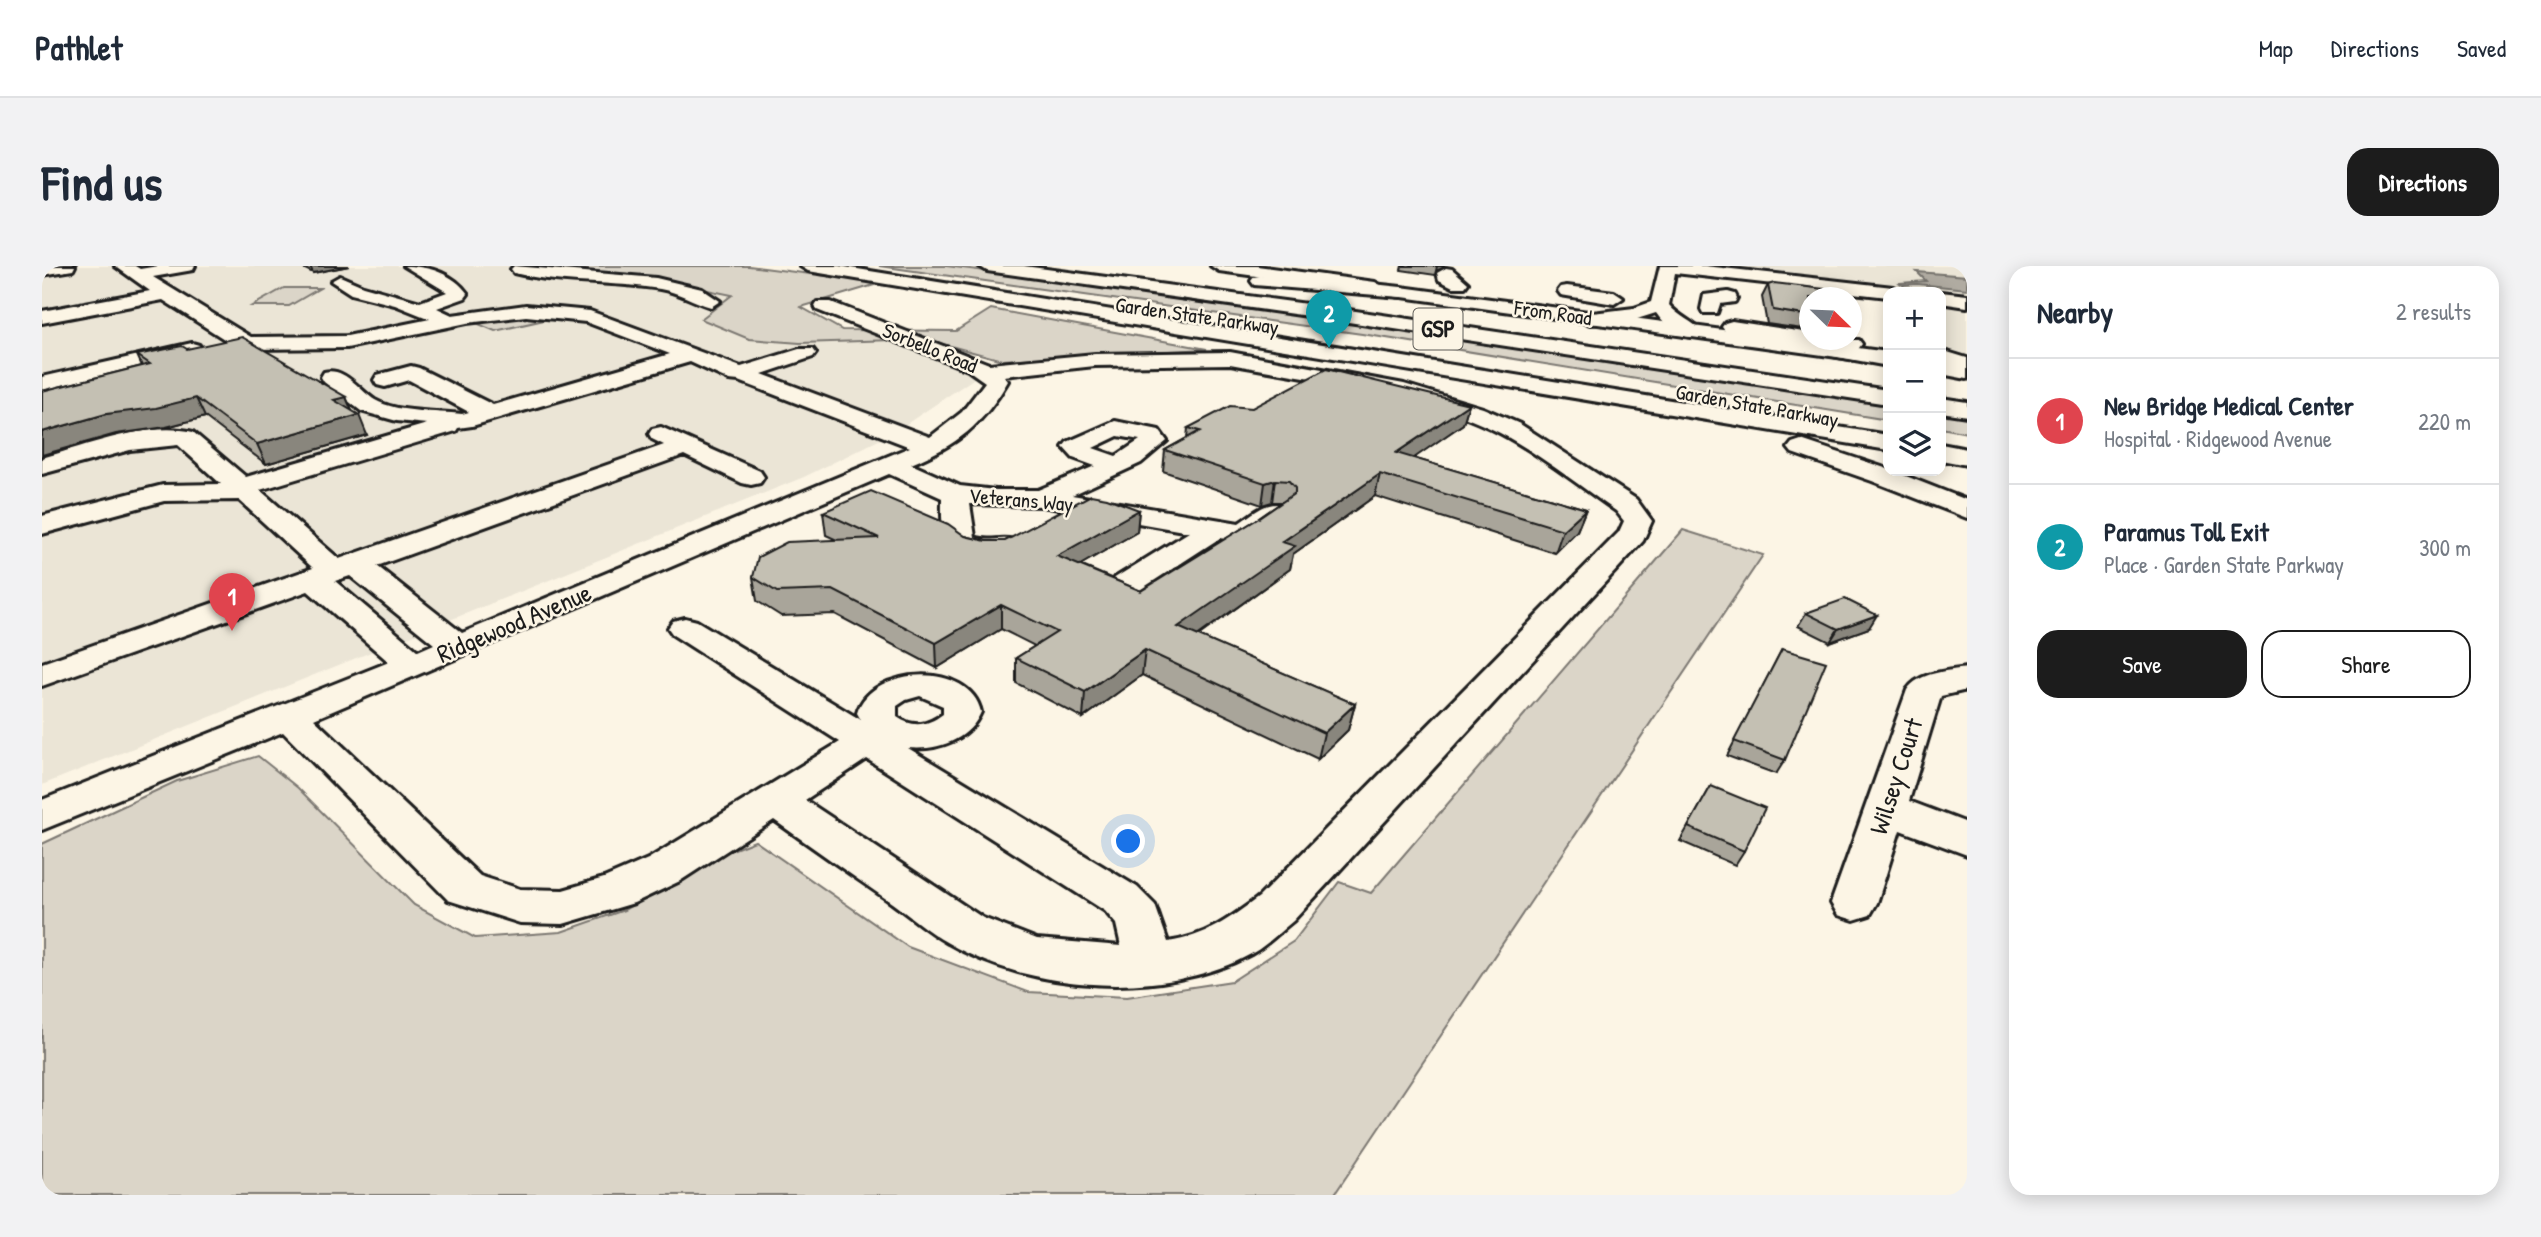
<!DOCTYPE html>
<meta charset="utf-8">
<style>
:root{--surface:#fff;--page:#f2f2f3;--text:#1f2937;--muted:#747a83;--line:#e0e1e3;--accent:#1c1c1c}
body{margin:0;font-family:"Patrick Hand",sans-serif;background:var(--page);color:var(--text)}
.controls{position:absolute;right:21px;top:21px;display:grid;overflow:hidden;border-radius:14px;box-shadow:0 4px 18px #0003}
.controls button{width:63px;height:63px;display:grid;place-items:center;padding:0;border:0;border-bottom:2px solid var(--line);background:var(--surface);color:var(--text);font:35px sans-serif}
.compass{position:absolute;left:1757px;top:21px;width:63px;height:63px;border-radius:50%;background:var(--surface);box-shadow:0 4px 18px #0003;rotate:113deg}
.you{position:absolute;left:1087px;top:576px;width:24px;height:24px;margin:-18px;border:5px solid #fff;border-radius:50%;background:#1a73e8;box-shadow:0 0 0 10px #1a73e833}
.badge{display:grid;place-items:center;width:46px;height:46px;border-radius:50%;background:var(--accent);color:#fff;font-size:23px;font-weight:700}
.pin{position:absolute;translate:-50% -58px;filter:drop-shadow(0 2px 4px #0008)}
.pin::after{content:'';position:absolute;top:37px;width:24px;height:21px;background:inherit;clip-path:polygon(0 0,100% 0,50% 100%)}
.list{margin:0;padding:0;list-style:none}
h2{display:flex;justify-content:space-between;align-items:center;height:91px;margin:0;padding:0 28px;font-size:30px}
h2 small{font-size:23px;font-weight:400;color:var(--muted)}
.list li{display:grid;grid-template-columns:46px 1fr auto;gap:21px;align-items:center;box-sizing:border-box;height:126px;padding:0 28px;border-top:2px solid var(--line)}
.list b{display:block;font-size:26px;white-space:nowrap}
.list p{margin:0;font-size:23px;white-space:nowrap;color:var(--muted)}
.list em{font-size:23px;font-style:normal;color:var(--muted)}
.actions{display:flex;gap:14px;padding:21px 28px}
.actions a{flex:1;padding:16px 0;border:2px solid var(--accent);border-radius:21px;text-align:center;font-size:24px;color:var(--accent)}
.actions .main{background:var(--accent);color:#fff}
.icon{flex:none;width:38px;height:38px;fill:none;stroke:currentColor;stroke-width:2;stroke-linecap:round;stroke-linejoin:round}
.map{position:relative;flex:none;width:1925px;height:929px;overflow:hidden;border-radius:21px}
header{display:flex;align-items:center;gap:42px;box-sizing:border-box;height:98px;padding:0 35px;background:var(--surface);border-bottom:2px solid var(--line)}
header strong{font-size:33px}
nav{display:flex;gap:38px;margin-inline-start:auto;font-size:24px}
.intro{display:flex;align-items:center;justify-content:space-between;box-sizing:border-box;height:168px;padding:0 42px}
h1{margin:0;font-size:49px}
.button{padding:18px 32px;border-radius:21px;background:var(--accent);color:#fff;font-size:24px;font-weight:700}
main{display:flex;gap:42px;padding:0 42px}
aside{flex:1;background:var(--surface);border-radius:21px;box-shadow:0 4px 18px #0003}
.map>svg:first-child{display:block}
</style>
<header>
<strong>Pathlet</strong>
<nav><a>Map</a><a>Directions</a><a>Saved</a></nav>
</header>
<div class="intro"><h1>Find us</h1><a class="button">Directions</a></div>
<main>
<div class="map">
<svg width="1925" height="929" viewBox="0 0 1925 929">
<rect width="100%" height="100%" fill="#fcf5e5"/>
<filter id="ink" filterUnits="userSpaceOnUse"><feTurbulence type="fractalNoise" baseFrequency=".0143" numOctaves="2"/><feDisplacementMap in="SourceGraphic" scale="14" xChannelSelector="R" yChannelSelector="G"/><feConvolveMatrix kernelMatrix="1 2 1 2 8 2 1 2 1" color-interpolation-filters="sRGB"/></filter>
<g filter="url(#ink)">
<path fill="#ebe5d6" d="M0 0H501L524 9H592L691 29 660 54 867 73 943 105 851 167 762 211 0 519Z
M1654 0H1925V93L1899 89V26H1854Z"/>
<path fill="#dbd5c8" stroke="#7c7872" stroke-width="2" d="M501 0H707L839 17 759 41 800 64 914 65 949 43 1165 83 960 94 883 73 758 77 707 73 659 53 690 29 592 9H524Z
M837 0H904L985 10 1846 137V154L1320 68Z
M242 22H278L247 40H210Z
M431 50H520L453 65 427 54Z
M1899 145 1925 149V167L1899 162Z
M1641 264 1721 289 1292 929H0V578L135 515 216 490 256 522 372 639 433 672 519 666 582 644 667 593 713 575 866 681 986 726 1085 731 1190 715 1252 675 1297 616 1329 627Z"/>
<path fill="#b0aba1" stroke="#75726c" stroke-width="2" d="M1875 6 1925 10V23L1875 18 1861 19 1858 17 1884 15Z"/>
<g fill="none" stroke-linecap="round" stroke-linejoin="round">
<g stroke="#1c1c1c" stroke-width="6">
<path id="minor" d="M0 0H33L31 4 0 9Z
M73 0H93L98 3 116 0H153L151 4 111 11 209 71 305 70 388 53 353 39 309 28 289 15 298 10 321 20 378 36 405 26 362 0C386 0 411 7 426 28L423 32 395 42 410 49 484 39 548 45 699 101 757 83H771L774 87 771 91 720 108 888 171 920 146 943 116 926 104 775 44 773 40 775 36H789L947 98 1053 88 1188 86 1362 118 1441 142 1478 158 1594 233 1610 255 1601 275 1251 655C1237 666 1224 680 1209 688 1123 735 989 726 906 677 886 666 868 650 850 637 810 609 771 582 732 554L638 615 592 637 521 658 478 657 406 634 241 466 0 564V534L347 396 266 325 0 420V397L271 302 197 234 122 235 0 268V250L121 219 179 218 136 179 88 184 0 208V192C43 180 106 155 151 166L204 211 385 158 355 155 319 145 282 116 279 111 282 106C303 101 317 124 333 134 356 147 394 145 420 148L427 146 367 114 343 121 335 119 332 114 335 109 369 100 377 102 451 139 628 88 544 56 484 50 425 57 305 82 208 83 190 78 121 34 0 57V45L108 25ZM648 96 687 114 697 115 868 181 420 367 335 300 642 189 700 217 709 219 718 217 722 211 718 205 619 161 610 163 607 168 610 173 622 179 297 293 218 224 414 165 416 162 430 160ZM1188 98C1278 115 1375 125 1458 167 1496 187 1538 220 1574 245L1582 255 1577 266 1217 631C1187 653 1165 670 1126 676L1113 639 1095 621 866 482C896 485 927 474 939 446 928 395 829 399 815 447L819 454 655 355 643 352 631 355 626 362 631 369 798 476 606 593 562 612 521 624 478 623 438 610 272 453 847 208 900 232C900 245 899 260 904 271 913 295 961 301 976 280L972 274C959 270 945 277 933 271L928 238 1000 240 1147 266 1071 313 1066 320 1071 327 1082 330 1093 327 1178 272 1202 276 1212 273 1247 245 1243 239C1224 234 1212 247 1197 257L1030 229 1099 197 1125 175 1117 164 1073 155 1025 176 1021 181 1031 192 1053 200 996 224H954L918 220 869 198C915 179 941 159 966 115L962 110 1053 100ZM1076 170 1098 174 1074 190 1051 182ZM308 310 392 378 376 385 293 315ZM878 430 901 440V448C885 460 871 462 855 451V440L864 434ZM825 493 1063 645 1074 658 1079 680 995 673 941 652 763 534Z
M472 0 614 12 660 23 678 35 669 41C651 36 637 26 618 23 569 15 520 19 472 7L469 3Z
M1169 0H1215L1333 16 1342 21 1333 26 1177 5Z
M1618 0H1663L1851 21 1860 26H1846V31L1633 7 1627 39C1637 51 1651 55 1660 66L1657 70C1640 75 1623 60 1614 47L1595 53 1549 58 1542 56 1539 52 1542 48 1592 42 1609 36Z
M1404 2 1410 3 1426 17 1423 21H1411L1397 14 1395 7Z
M1525 20 1572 26 1581 32 1572 38 1519 29 1516 25 1519 21Z
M1686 26 1693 28 1695 32 1693 36 1678 38 1675 47H1661L1659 43 1662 29Z
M1899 26 1925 29V41L1899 37Z
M1690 55 1768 67V74H1817L1820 78 1817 82 1810 84 1739 76 1683 65 1680 61 1683 57Z
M150 77 157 79 162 88 158 92 0 125V111Z
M1899 84 1925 92V105L1899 97Z
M1925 402V424L1899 430 1867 535 1925 557V589L1858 564 1835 637 1828 649 1812 654 1796 649 1789 637 1865 424C1877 406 1905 405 1925 402Z"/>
</g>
<g stroke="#1c1c1c" stroke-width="6">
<path id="major" d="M1359 21 1846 86V98L1353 30 1350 26 1353 22Z"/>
</g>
<g stroke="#1c1c1c" stroke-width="6">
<path id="highway" d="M758 0H797L1846 169V184L766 5Z
M937 0H982L1280 40 1846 124V138L1280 52 945 5Z
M1218 10 1284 13 1359 21 1368 26 1359 31 1212 19 1209 15 1212 11Z
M1798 80 1846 88V100L1791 90 1788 86 1791 82Z
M1899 96 1925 99V113L1899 108Z
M1899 132 1925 136V150L1899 146Z
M1759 174 1846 203 1925 234V252L1830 215 1750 187 1746 182 1750 177Z
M1899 178 1925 183V199L1899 194Z"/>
</g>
<use href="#minor" fill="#fcf5e5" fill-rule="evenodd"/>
<use href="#major" fill="#fcf5e5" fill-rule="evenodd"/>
<use href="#highway" fill="#fcf5e5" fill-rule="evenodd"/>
</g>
<path fill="#a9a59a" stroke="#1c1c1c" stroke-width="2" d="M257 0H307L271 7Z
M1360 0H1405L1394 5 1393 9 1359 4Z
M1726 19 1768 32V64L1725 58 1720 31Z
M145 83 304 131 310 145 325 169 224 198 163 151 124 161 74 168 0 189V125L100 100 95 89Z
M1427 138 1421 158 1371 192 1544 243 1535 265 1513 287 1333 230 1251 288 1248 303 1156 370 1313 438 1306 464 1276 493 1100 409 1041 452 974 417V392L993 380 959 363 895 402 793 348 739 350 715 335 711 311 795 274 784 269 781 246 923 270 944 275H963L1097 244 1095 266 1038 299 1099 325 1217 252 1240 236H1230L1220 239 1121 205 1123 184 1145 172 1146 162 1210 142Z
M1764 347 1827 362 1788 376 1756 360Z
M1740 383 1743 494 1734 508 1685 490Z
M1669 520 1702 585 1693 599 1638 575Z"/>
<path fill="#89867d" stroke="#1c1c1c" stroke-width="2" d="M268 0H307L271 7Z
M1395 0H1405L1394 5Z
M304 131 312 150 292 134Z
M154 132 163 151 124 161 74 168 0 189V166L64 148Z
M1427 138 1421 158 1349 208 1354 187Z
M317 149 325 169 224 198 215 178Z
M1338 208 1333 230 1251 288 1248 303 1133 386 1136 361 1240 276Z
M1233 214 1230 236 1220 239 1223 217Z
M1544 243 1535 265 1513 287 1521 264Z
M1097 244 1095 266 1014 313 1015 290Z
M959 339V363L895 402 894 377Z
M1835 349 1827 362 1788 376 1796 363Z
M1103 384 1100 409 1041 452 1043 426Z
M1313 438 1306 464 1276 493 1282 467Z"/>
<path fill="#c4c0b3" stroke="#1c1c1c" stroke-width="2" d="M1732 17 1782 23 1784 32H1768V50L1731 44 1726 19Z
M200 71 304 131 292 134 317 149 215 178 154 132 114 142 64 148 0 166V125L108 98 95 89 140 80 145 83Z
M1284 103 1427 138 1354 187 1544 243 1521 264 1338 208 1240 276 1253 280 1136 361 1313 438 1282 467 1103 384 1043 426 974 392 1015 366 959 339 894 377 791 324 735 326 711 311 716 291 745 276 837 272 781 246 829 225 906 258 923 270 944 275H963L1049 229 1065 232 1097 244 1015 290 1099 325 1217 252 1253 227V222L1247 215 1233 214 1223 217 1123 184 1158 165 1146 162 1188 140 1210 142Z
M1803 333 1835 349 1796 363 1764 347Z
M1740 383 1784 396 1743 494 1692 475Z
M1669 520 1723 542 1702 585 1646 561Z"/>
</g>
<g text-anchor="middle" stroke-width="5" stroke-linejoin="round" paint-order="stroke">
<g font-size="21" fill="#1c1c1c" stroke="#fcf5e5">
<text transform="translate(1511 47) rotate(8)" y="7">From Road</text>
<text transform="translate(1155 50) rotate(8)" y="7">Garden State Parkway</text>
<text transform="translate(888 82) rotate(22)" y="7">Sorbello Road</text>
<text transform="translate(1715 140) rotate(10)" y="7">Garden State Parkway</text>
<text transform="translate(979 234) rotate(5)" y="7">Veterans Way</text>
</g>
<rect fill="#fcf5e5" stroke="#5f5d58" stroke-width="2" x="1371.5" y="42.5" width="49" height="41" rx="5"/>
<g font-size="24" font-weight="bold" fill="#1c1c1c">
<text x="1396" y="71">GSP</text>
</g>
<g font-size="26" fill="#1c1c1c" stroke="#fcf5e5">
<text transform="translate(472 357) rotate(-23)" y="9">Ridgewood Avenue</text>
<text transform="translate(1854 510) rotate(-72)" y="9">Wilsey Court</text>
</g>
</g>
</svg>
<div class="controls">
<button>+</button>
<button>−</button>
<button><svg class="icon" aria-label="layers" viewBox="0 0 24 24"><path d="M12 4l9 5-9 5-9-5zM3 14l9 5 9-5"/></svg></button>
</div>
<svg class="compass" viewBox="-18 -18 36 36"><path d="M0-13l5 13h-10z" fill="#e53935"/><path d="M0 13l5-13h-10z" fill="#747a83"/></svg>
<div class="you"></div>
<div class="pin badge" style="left:190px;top:365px;background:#e0444e">1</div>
<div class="pin badge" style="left:1287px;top:82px;background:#0f9aa8">2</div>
</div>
<aside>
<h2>Nearby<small>2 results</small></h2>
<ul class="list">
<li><span class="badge" style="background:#e0444e">1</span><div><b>New Bridge Medical Center</b><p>Hospital · Ridgewood Avenue</p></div><em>220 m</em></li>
<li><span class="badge" style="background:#0f9aa8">2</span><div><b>Paramus Toll Exit</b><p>Place · Garden State Parkway</p></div><em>300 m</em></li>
</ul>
<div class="actions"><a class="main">Save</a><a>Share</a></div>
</aside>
</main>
